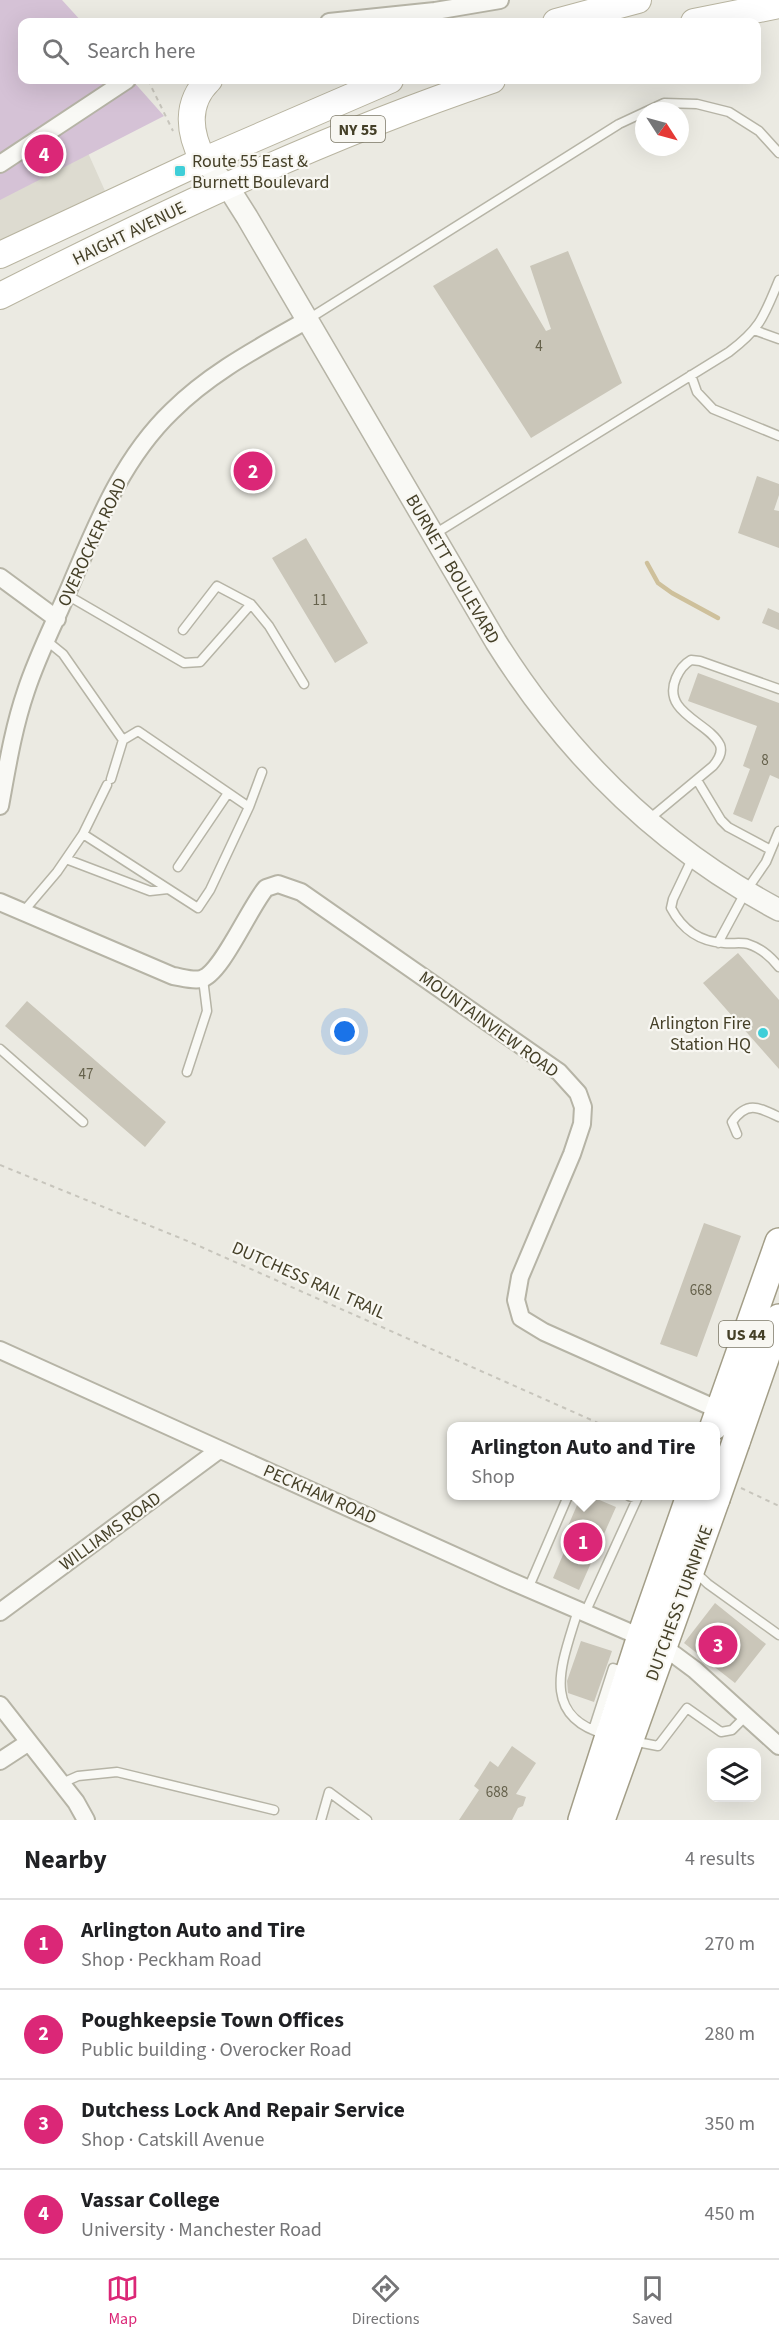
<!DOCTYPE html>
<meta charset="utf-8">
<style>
:root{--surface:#fff;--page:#f6f6f6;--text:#202124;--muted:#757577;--line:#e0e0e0;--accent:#db2777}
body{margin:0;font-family:"Source Sans 3",sans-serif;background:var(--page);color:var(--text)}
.controls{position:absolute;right:18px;bottom:18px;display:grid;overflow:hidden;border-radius:12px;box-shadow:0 6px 24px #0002}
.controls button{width:54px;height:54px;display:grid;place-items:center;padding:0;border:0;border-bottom:2px solid var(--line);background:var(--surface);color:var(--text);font:30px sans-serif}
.compass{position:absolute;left:635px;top:102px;width:54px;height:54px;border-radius:50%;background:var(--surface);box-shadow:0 6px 24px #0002;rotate:126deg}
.you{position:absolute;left:345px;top:1032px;width:21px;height:21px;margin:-15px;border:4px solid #fff;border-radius:50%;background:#1a73e8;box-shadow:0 0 0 9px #1a73e833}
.badge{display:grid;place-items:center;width:39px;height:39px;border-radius:50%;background:var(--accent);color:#fff;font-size:20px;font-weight:700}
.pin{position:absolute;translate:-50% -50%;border:3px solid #fff;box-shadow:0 2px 6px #0006}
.popup{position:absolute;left:447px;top:1422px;width:273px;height:78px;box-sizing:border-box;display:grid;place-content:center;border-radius:12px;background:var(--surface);filter:drop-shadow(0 2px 4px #0005);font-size:20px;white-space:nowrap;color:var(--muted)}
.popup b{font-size:22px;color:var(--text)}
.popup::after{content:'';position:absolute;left:50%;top:100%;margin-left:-12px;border:12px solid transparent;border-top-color:var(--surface)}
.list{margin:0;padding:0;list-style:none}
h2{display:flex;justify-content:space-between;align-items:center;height:78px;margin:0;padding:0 24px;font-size:26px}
h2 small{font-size:20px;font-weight:400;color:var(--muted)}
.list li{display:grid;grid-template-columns:39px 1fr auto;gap:18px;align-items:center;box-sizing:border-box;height:90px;padding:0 24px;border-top:2px solid var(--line)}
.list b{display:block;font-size:22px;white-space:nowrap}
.list p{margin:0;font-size:20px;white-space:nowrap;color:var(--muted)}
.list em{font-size:20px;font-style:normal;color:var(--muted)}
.icon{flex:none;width:33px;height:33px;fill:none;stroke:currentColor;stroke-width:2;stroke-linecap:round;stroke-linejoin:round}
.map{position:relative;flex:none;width:779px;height:1820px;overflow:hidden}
.search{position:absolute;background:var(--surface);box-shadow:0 6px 24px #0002;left:18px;right:18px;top:18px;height:66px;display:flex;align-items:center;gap:15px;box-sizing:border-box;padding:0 21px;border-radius:12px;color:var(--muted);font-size:22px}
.sheet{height:438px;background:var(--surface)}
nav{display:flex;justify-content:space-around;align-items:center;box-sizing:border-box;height:84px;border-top:2px solid var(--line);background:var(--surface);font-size:16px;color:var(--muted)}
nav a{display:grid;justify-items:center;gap:3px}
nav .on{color:var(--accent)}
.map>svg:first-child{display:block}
</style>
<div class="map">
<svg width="779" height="1820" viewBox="0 0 779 1820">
<rect width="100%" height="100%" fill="#ebeae2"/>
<path fill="#dddbd0" d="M0 0 22 22V80L67 106 110 202 0 254Z"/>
<path fill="#d5c2d6" d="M0 0H62L82 22H22V80H132L164 116 0 200Z"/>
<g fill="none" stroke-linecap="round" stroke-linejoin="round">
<path stroke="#cec09b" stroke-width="4.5" d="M647 563 658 583 672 593 718 618"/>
</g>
<path fill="#cac6b9" d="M497 248 546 331 551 329 530 266 568 251 622 383 531 438 433 286Z
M254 461 264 466 258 477 266 481 260 492 240 482 249 464 251 465Z
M757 476 779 484V495L774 510 779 511V548L738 533Z
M306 538 368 643 335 663 272 558Z
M768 608 779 613V630L762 623Z
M698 673 779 703V779L770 775 752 822 733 814 750 769 743 766 757 726 688 701Z
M738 953 779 1000V1069L703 983Z
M27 1001 166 1122 145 1147 5 1026Z
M704 1223 741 1236 697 1357 660 1344Z
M581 1496H590L616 1507 579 1590 553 1578 568 1543 562 1540Z
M715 1603 766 1644 735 1683 684 1643Z
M581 1641 612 1651 594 1702 568 1693 567 1681Z
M512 1746 536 1763 516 1794 526 1797 523 1806 518 1808 512 1820H459L479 1790 474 1786 490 1761 498 1767Z"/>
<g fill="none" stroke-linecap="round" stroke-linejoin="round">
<g stroke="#b6b4a6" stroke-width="11">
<path id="service" d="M307 320 619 124 664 103 697 104 729 112 759 131 779 153
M754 330 779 339
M691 375 697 392 713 409 779 436
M433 535 729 352C761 328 764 316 779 280
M67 595 184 663 200 662 251 604 269 626 304 684
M183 630 217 586 251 604
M111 779 123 740
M697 780 721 820 728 827 771 850
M249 807 262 772
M648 820 713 766C718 760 723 753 720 745 709 722 661 713 676 678 679 671 684 664 691 660L700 661 779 689
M83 834 107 785
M693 857 673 899 671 908C682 929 700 942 724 943 732 944 741 942 748 944 761 948 771 957 779 967
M66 859 150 891 168 889
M178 867 228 793
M23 912 57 872 83 834 198 908 210 890 249 807 138 731 123 740 63 654 47 641
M718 943 746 891 766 862 779 831
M0 1049 83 1122
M187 1072 207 1011 203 979
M737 1134 732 1122C747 1101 758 1107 779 1117
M694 1571 708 1584 779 1635
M528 1589 568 1496
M578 1610C563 1661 537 1716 607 1735
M585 1613 637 1499 629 1496
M593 1730 613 1668 626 1672
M632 1741 658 1746 687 1708 721 1732 732 1730 746 1716
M62 1783 78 1776 117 1772 274 1810
M321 1820 329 1792 367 1820"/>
</g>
<g stroke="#b6b4a6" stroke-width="20">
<path id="minor" d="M329 22 435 11 500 0
M0 164 127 80
M0 577 57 619
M0 806C7 768 13 729 26 691 38 654 57 618 72 582 98 521 123 458 172 411 211 372 260 347 307 320
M0 902 173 976C181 977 192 981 201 979 221 975 250 906 266 888L278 884 301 892 559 1072 578 1093 583 1107 582 1124 572 1154 520 1277 516 1300 521 1318 544 1332 728 1414
M0 1350 506 1579 664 1647 695 1670 779 1746
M0 1612 219 1450
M0 1705 76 1802 86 1820
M0 1761 29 1742"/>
</g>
<g stroke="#b6b4a6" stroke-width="24">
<path id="tertiary" d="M203 160 228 187 247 217 496 642C567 755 660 847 779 910"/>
</g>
<g stroke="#b8b4a0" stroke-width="28">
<path id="primary" d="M556 22 638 0
M694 22 779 5
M203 160C189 133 185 103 209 80
M0 255 191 166 390 80
M0 296C160 215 322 137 492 80"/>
</g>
<g stroke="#a39e88" stroke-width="30">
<path id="trunk" d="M714 1426 779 1242
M736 1442 779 1318
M582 1820 641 1636 690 1496
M601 1820 716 1499"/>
</g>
<path stroke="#c7c5bc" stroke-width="2" stroke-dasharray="4.5 4.5" stroke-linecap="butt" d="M148 80 173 131
M0 1165 190 1242 605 1426
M741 1488 779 1506"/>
<use href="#service" stroke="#f9f9f5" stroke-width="8"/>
<use href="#minor" stroke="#f9f9f5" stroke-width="16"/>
<use href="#tertiary" stroke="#f9f9f5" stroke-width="21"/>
<use href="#primary" stroke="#fff" stroke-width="26"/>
<use href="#trunk" stroke="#fff" stroke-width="27"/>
<g stroke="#a39e88" stroke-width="30" stroke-linecap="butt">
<path id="trunk-bridge" d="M716 1499 736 1442"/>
</g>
<use href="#trunk-bridge" stroke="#fff" stroke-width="27"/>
</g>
<g fill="#3fced8" stroke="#f8f7f2" stroke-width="2">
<rect x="174" y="165" width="12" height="12" rx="3"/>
<circle cx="763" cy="1033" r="6"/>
</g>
<g text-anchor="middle" stroke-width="4.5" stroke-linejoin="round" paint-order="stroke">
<g font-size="15" fill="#66624c">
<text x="539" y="351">4</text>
<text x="320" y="605">11</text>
<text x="765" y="765">8</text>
<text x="86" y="1079">47</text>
<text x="701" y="1295">668</text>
<text x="497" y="1797">688</text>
</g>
<g fill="#f8f7f2" stroke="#7b7765" stroke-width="1.5">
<rect x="331" y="116" width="54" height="26" rx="4.5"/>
<rect x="719" y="1321" width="54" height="26" rx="4.5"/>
</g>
<g font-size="16" font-weight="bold" fill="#454028">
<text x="358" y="135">NY 55</text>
<text x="746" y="1340">US 44</text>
</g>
<g font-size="18" fill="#454028" stroke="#f8f7f2" text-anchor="start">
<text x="192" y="167">Route 55 East &amp;<tspan x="192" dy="21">Burnett Boulevard</tspan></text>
<text x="751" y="1029" text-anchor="end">Arlington Fire<tspan x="751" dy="21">Station HQ</tspan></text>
</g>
<g font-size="18" fill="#454028" stroke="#f8f7f2">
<text transform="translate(129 233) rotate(-26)" y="6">HAIGHT AVENUE</text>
<text transform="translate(92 542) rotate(-65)" y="6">OVEROCKER ROAD</text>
<text transform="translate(453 569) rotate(60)" y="6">BURNETT BOULEVARD</text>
<text transform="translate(489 1024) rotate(36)" y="6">MOUNTAINVIEW ROAD</text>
<text transform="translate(309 1280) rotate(24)" y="6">DUTCHESS RAIL TRAIL</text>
<text transform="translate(320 1494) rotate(24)" y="6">PECKHAM ROAD</text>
<text transform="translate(110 1531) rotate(-36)" y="6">WILLIAMS ROAD</text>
<text transform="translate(679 1603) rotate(-70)" y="6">DUTCHESS TURNPIKE</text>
</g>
</g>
</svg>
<div class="controls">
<button><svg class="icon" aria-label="layers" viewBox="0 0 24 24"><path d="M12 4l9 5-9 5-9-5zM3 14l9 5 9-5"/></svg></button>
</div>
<svg class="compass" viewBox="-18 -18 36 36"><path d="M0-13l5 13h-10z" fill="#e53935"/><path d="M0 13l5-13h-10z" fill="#757577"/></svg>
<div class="you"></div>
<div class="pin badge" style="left:583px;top:1542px">1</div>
<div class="popup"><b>Arlington Auto and Tire</b>Shop</div>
<div class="pin badge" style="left:253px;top:471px">2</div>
<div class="pin badge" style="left:718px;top:1645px">3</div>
<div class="pin badge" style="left:44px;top:154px">4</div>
<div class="search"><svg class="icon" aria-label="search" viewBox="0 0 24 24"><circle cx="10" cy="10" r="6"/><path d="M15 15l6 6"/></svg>Search here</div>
</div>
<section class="sheet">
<h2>Nearby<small>4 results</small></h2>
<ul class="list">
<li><span class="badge">1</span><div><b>Arlington Auto and Tire</b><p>Shop · Peckham Road</p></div><em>270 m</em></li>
<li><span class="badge">2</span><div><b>Poughkeepsie Town Offices</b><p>Public building · Overocker Road</p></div><em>280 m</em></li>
<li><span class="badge">3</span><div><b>Dutchess Lock And Repair Service</b><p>Shop · Catskill Avenue</p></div><em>350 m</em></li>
<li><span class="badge">4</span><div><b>Vassar College</b><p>University · Manchester Road</p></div><em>450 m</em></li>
</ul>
</section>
<nav>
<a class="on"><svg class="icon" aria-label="map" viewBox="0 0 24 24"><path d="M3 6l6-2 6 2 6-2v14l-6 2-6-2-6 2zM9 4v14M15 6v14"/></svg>Map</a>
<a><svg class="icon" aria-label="directions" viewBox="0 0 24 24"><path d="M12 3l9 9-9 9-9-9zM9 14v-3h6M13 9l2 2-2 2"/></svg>Directions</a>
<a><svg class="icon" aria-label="saved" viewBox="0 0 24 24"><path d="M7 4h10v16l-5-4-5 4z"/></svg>Saved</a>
</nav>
